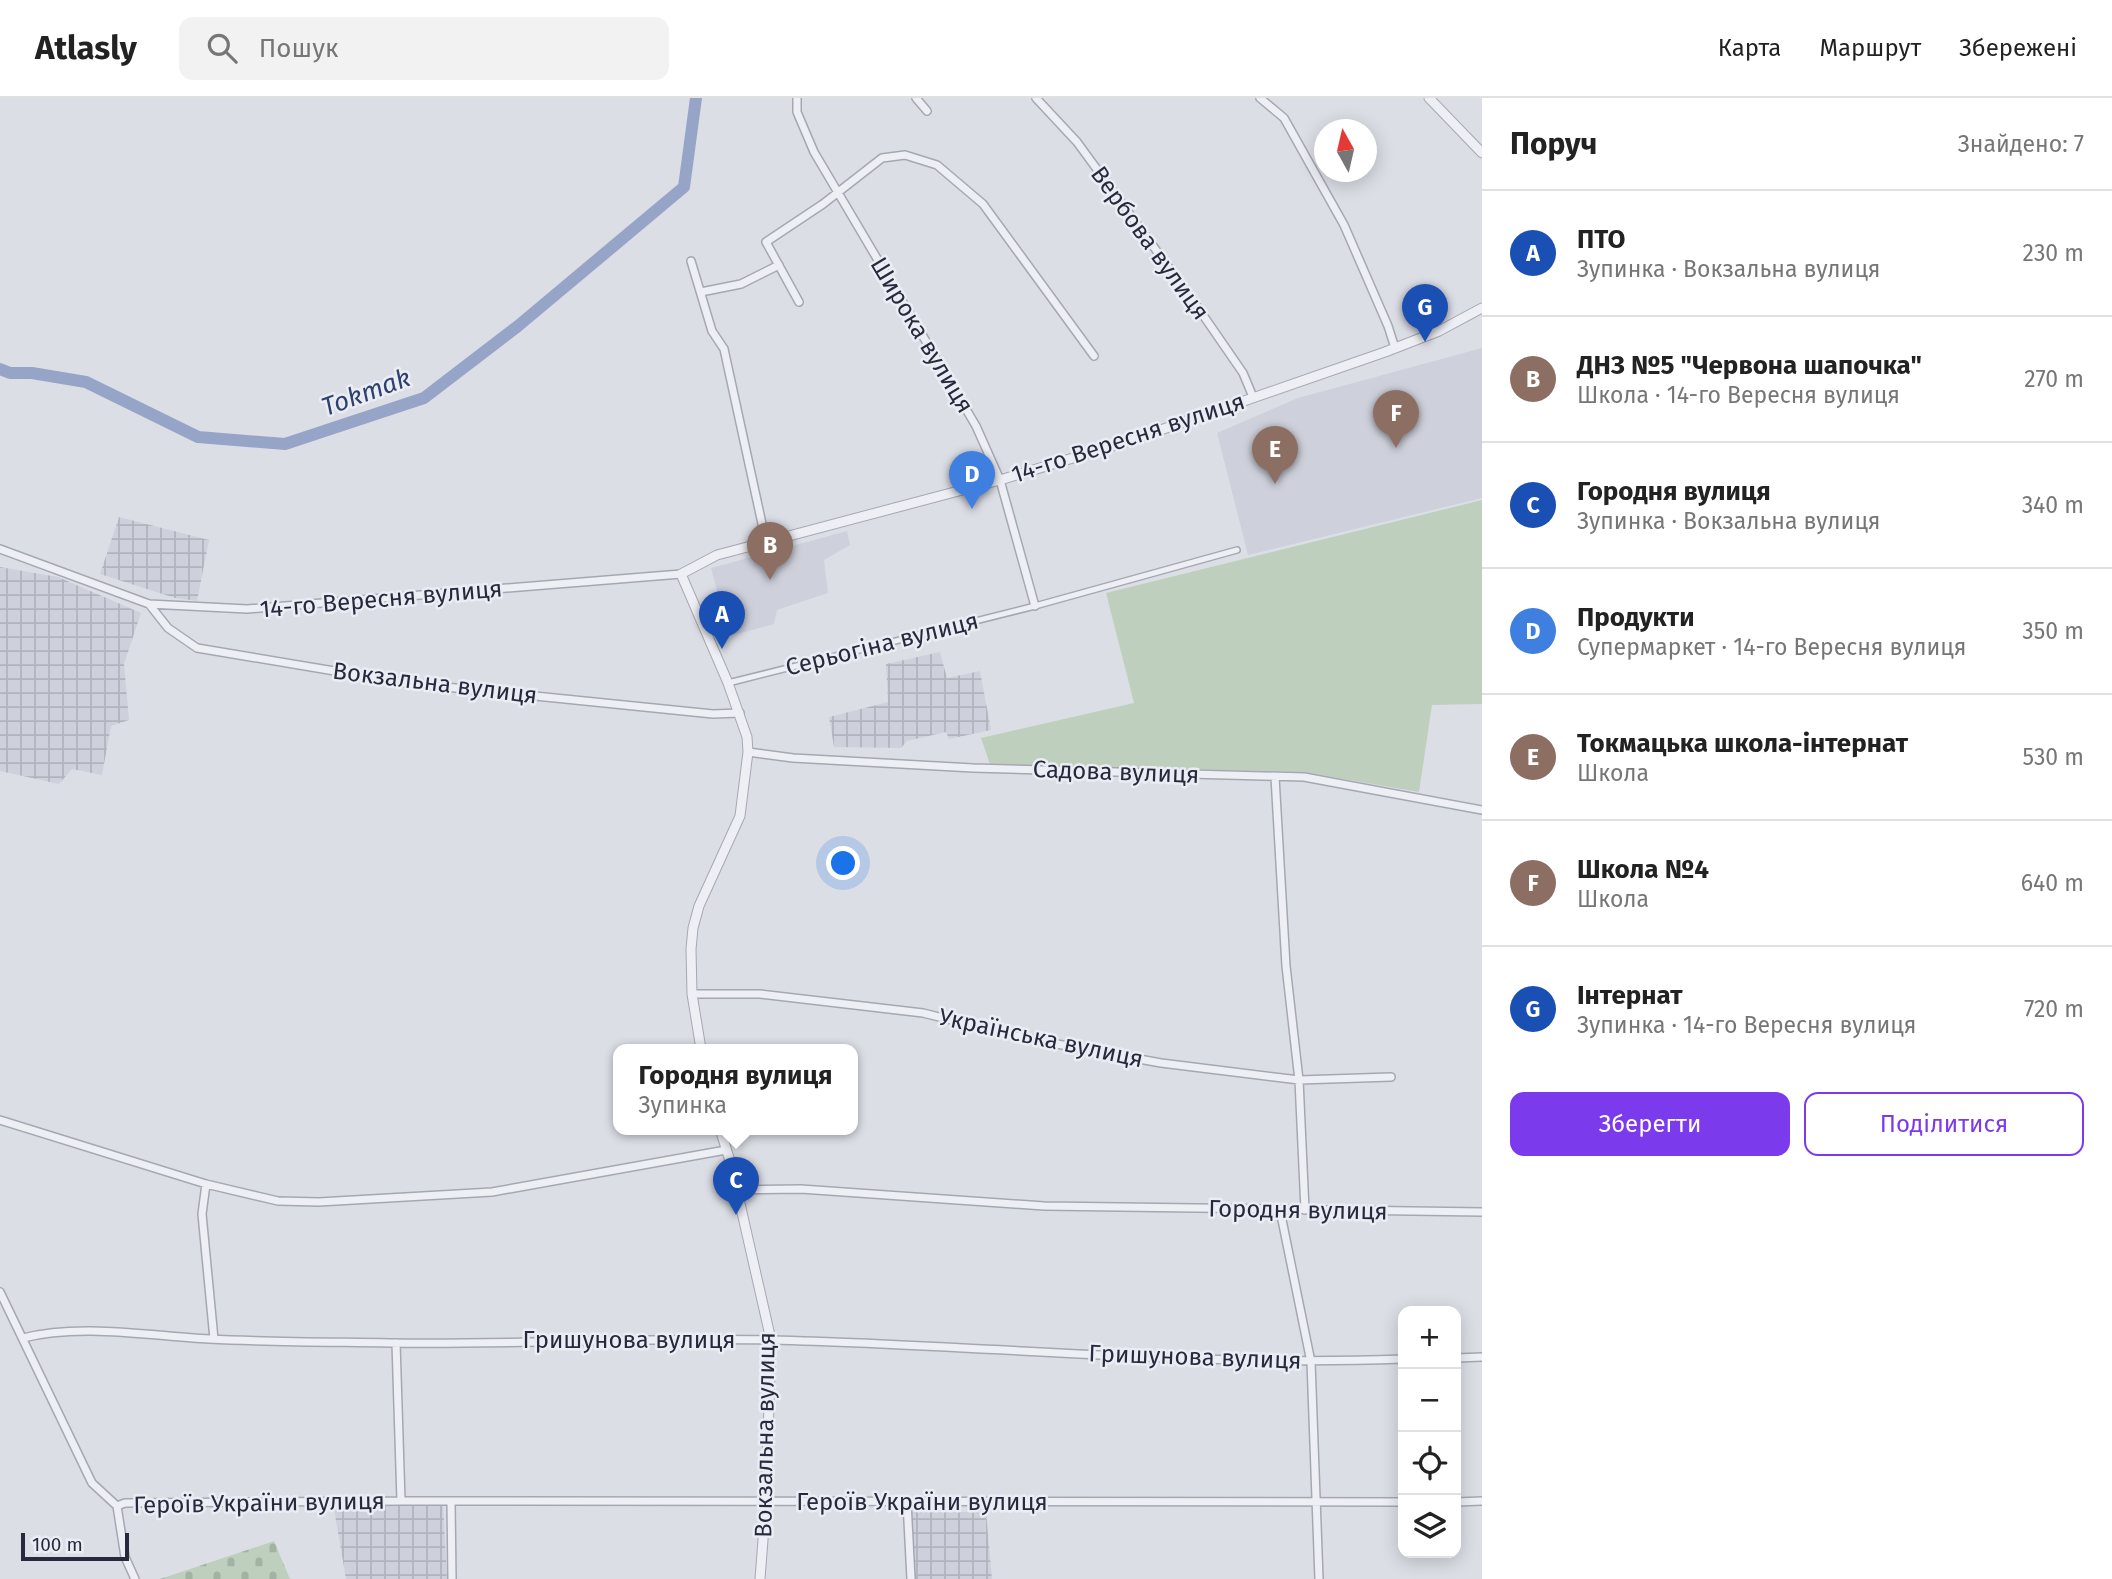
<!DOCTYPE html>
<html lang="uk">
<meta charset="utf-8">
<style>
:root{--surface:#fff;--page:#f2f2f2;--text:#222;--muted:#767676;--line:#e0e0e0;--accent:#7c3aed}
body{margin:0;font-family:"Fira Sans",sans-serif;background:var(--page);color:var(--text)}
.controls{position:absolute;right:21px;bottom:21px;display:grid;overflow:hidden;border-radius:14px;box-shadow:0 4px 18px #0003}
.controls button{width:63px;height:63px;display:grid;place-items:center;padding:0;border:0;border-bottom:2px solid var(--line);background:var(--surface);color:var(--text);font:35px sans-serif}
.compass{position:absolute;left:1314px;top:21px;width:63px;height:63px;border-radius:50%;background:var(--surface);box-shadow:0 4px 18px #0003;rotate:352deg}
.scale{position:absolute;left:21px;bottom:18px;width:108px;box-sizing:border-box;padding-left:7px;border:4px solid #262a3c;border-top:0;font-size:19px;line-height:24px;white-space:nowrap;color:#262a3c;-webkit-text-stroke:5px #ebedf4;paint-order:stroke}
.you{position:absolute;left:844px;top:766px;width:24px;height:24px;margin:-18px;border:5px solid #fff;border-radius:50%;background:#1a73e8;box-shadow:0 0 0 10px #1a73e833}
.badge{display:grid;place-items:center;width:46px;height:46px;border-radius:50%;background:var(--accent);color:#fff;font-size:23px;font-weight:700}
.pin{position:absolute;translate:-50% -58px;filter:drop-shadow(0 2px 4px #0008)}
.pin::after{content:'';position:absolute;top:37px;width:24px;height:21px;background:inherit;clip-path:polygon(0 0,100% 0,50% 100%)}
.popup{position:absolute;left:613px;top:946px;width:245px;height:91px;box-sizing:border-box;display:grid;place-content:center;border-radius:14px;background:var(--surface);filter:drop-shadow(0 2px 5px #0005);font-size:23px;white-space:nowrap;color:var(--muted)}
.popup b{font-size:26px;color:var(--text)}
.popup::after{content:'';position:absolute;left:50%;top:100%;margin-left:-14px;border:14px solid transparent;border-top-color:var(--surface)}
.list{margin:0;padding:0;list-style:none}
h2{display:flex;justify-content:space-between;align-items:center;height:91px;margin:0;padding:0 28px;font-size:30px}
h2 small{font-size:23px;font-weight:400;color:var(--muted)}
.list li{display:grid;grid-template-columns:46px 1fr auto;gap:21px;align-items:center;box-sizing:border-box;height:126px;padding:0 28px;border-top:2px solid var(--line)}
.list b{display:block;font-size:26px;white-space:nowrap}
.list p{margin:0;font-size:23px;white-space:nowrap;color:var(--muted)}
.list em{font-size:23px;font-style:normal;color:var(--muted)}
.actions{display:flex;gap:14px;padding:21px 28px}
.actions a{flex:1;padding:16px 0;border:2px solid var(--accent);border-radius:14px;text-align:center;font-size:24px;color:var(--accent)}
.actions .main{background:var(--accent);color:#fff}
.icon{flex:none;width:38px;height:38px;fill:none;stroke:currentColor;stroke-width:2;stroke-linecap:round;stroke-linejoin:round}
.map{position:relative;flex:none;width:1482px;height:1481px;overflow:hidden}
header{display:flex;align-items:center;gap:42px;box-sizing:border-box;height:98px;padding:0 35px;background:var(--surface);border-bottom:2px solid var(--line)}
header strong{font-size:33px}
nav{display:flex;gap:38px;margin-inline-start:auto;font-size:24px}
.search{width:490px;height:63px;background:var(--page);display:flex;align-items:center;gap:18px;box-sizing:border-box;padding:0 24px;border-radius:14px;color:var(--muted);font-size:26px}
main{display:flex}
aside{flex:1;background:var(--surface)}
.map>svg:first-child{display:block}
</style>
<header>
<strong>Atlasly</strong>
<div class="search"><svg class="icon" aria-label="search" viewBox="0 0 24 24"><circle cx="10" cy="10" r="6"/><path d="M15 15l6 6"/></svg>Пошук</div>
<nav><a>Карта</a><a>Маршрут</a><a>Збережені</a></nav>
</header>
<main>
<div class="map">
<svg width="1482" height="1481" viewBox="0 0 1482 1481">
<defs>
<pattern id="industrial-grid" width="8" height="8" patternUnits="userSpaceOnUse" patternTransform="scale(1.75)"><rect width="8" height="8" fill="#ced0db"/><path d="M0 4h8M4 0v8" fill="none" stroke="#b1b3bd"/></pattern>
<pattern id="cemetery-stones" width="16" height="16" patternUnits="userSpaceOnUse" patternTransform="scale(1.75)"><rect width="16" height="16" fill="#bed0bd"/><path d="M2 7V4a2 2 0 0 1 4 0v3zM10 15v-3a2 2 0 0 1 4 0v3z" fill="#a3b3a3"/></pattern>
</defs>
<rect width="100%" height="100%" fill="#dcdee6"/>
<path fill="#ced0db" d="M1482 250V400L1248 457 1217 335 1298 300Z
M847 433 850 447 824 462 828 495 777 512 774 526 729 538 711 470Z"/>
<path fill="url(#industrial-grid)" d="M119 419 209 442 197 503 175 500 100 476Z
M0 469 58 479 141 515 124 566 129 622 111 628 102 677 72 671 59 686 0 673Z
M940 554 947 580 980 573 991 632 949 641 946 634 907 643 901 650 834 649 829 619 888 604 886 566Z
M333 1405 443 1406 447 1481H346Z
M911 1414H986L992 1481H915Z"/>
<path fill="#bed0bd" d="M1482 402V606L1432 607 1419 694 1303 674 990 666 981 640 1134 605 1106 495Z"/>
<path fill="url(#cemetery-stones)" d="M274 1443 290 1481H160Z"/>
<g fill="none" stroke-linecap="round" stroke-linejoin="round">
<path stroke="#96a5c7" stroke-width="12" d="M0 271 10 275H32L86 284 198 339 285 346 424 300 518 228 684 89 696 0"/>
<g stroke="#a5a8b3" stroke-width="8">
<path id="pedestrian" d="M728 585 1035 508 1237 452"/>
</g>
<g stroke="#a5a8b3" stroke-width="10">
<path id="minor" d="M797 0V14L814 54 976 328 1000 382 1035 508
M916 0 927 13
M1036 0 1077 44 1194 204 1243 275 1253 299
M1260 0 1284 20 1344 127 1388 228 1395 250
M691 163 712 233 724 251 766 444
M701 194 741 186 779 167
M799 204 766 144 823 106 882 60 905 57 937 67 983 106 1094 258
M0 451 149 506 247 511 681 476
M149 506 168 530 197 550 406 585 713 616 740 615
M748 654 793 660 973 670 1304 679 1482 712
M1275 679 1286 868 1299 982 1305 1112
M692 896H760L923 915 1024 940 1161 965 1299 982 1391 979
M0 1022 206 1086 278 1103 319 1104 492 1094 726 1052
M206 1086 202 1116 214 1241
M736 1092 801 1091 1044 1108 1482 1114
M1280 1112 1311 1264 1319 1481
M0 1194 92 1385 117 1408 125 1459 135 1481
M23 1240C80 1225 151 1238 209 1241 269 1244 330 1244 390 1245 517 1247 645 1239 772 1242 982 1247 1193 1269 1403 1261
M396 1245 401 1403
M1456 1260 1482 1259
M451 1403 452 1481
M907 1404 911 1481
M1456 1404 1482 1403
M117 1408 125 1405 401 1403 1403 1404"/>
</g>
<g stroke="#a5a8b3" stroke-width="11">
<path id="tertiary" d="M1429 0 1482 55
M701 951 692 896 691 851 693 830 699 808 740 718 748 654 747 639 728 585 681 476 717 457 1000 382 1126 344 1385 254 1439 233 1482 210
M720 1031 731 1066 771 1242 766 1403 760 1481"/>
</g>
<use href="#pedestrian" stroke="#eeeff4" stroke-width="5"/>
<use href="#minor" stroke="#eeeff4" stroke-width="7"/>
<use href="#tertiary" stroke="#eeeff4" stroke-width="9"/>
</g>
<g text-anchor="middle" stroke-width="5" stroke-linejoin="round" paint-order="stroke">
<g font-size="24" fill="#262a3c" stroke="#ebedf4">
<text transform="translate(1150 145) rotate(54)" y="8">Вербова вулиця</text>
<text transform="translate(922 237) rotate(59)" y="8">Широка вулиця</text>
<text transform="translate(1128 340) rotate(-18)" y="8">14-го Вересня вулиця</text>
<text transform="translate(381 501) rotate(-5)" y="8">14-го Вересня вулиця</text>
<text transform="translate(882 546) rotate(-14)" y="8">Серьогіна вулиця</text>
<text transform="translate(435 585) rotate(7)" y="8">Вокзальна вулиця</text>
<text transform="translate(1116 674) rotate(2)" y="8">Садова вулиця</text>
<text transform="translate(1041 940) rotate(12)" y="8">Українська вулиця</text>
<text transform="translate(1298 1112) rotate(1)" y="8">Городня вулиця</text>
<text x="629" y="1250">Гришунова вулиця</text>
<text transform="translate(1195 1259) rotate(2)" y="8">Гришунова вулиця</text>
<text transform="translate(765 1337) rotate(-89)" y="8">Вокзальна вулиця</text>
<text x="922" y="1412">Героїв України вулиця</text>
<text transform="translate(259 1405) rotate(-1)" y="8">Героїв України вулиця</text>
</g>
<g font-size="26" font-style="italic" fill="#304170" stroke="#ebedf4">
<text transform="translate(366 294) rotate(-20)" y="9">Tokmak</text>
</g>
</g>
</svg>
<div class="controls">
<button>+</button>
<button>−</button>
<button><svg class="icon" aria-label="locate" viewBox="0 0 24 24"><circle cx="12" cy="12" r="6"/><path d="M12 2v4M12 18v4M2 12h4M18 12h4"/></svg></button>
<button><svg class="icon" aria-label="layers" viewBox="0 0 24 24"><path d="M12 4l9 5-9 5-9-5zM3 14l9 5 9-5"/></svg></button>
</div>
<svg class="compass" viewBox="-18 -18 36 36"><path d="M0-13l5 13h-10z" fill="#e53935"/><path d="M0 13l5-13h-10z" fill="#767676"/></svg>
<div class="scale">100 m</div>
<div class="you"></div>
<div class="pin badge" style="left:722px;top:551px;background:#1a4fb4">A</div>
<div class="pin badge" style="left:770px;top:482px;background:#8d6e63">B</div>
<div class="pin badge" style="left:736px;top:1117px;background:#1a4fb4">C</div>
<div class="popup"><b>Городня вулиця</b>Зупинка</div>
<div class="pin badge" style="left:972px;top:411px;background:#3f7fe0">D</div>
<div class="pin badge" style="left:1275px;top:386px;background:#8d6e63">E</div>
<div class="pin badge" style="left:1396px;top:350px;background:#8d6e63">F</div>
<div class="pin badge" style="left:1425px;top:244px;background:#1a4fb4">G</div>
</div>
<aside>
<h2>Поруч<small>Знайдено: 7</small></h2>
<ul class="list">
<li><span class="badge" style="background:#1a4fb4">A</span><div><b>ПТО</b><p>Зупинка · Вокзальна вулиця</p></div><em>230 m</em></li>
<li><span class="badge" style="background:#8d6e63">B</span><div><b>ДНЗ №5 &quot;Червона шапочка&quot;</b><p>Школа · 14-го Вересня вулиця</p></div><em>270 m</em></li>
<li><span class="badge" style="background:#1a4fb4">C</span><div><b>Городня вулиця</b><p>Зупинка · Вокзальна вулиця</p></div><em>340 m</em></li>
<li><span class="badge" style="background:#3f7fe0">D</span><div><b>Продукти</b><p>Супермаркет · 14-го Вересня вулиця</p></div><em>350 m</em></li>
<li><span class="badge" style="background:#8d6e63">E</span><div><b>Токмацька школа-інтернат</b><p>Школа</p></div><em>530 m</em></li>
<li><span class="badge" style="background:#8d6e63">F</span><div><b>Школа №4</b><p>Школа</p></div><em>640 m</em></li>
<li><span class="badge" style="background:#1a4fb4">G</span><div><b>Інтернат</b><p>Зупинка · 14-го Вересня вулиця</p></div><em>720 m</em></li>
</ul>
<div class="actions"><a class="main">Зберегти</a><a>Поділитися</a></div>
</aside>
</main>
